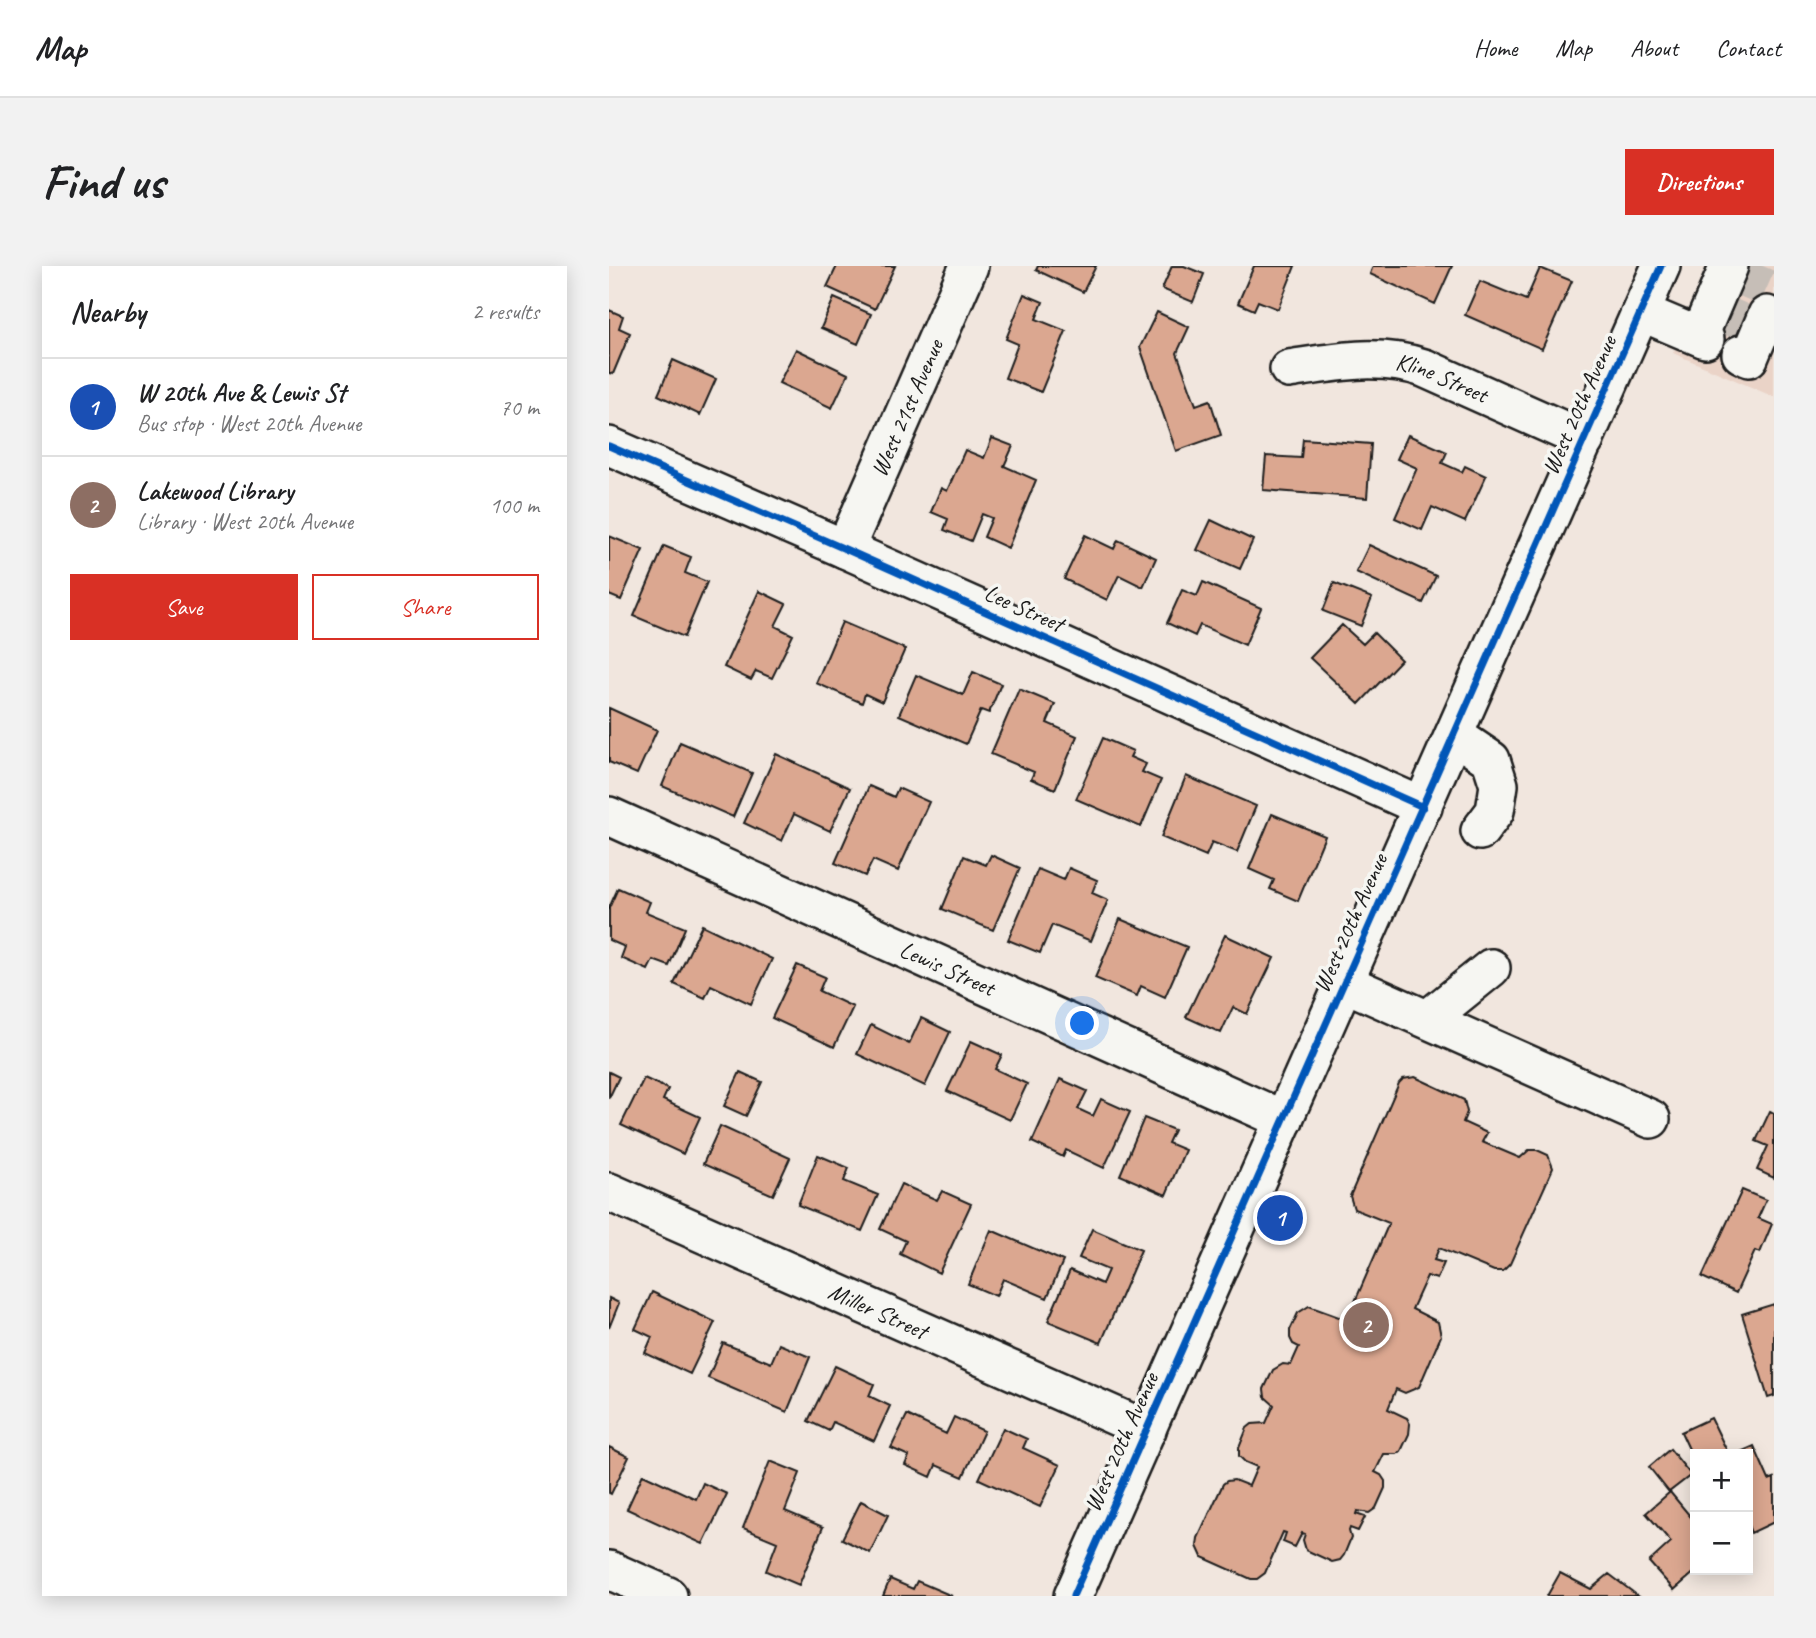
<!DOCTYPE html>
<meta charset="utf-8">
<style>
:root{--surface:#fff;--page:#f2f2f2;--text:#202124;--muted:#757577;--line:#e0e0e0;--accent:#d93025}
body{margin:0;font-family:Caveat,sans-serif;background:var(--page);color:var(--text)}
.controls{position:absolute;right:21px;bottom:21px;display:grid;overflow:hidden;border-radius:0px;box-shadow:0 4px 18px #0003}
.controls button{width:63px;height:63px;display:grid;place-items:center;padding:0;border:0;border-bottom:2px solid var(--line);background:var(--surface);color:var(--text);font:35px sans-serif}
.you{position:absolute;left:474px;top:758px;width:24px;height:24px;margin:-18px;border:5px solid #fff;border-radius:50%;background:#1a73e8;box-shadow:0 0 0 10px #1a73e833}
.badge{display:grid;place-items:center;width:46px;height:46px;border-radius:50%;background:var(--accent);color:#fff;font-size:23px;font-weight:700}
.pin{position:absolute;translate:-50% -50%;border:4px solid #fff;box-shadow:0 2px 7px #0006}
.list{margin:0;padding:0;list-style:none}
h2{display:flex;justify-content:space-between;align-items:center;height:91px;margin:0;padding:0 28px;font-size:30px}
h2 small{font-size:23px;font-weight:400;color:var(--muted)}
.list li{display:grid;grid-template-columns:46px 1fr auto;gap:21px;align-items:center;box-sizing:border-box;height:98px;padding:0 28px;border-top:2px solid var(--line)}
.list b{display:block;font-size:26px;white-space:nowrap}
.list p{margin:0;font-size:23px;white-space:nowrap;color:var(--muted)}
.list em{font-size:23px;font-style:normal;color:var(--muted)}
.actions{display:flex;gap:14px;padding:21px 28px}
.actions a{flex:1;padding:16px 0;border:2px solid var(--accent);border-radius:0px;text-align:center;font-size:24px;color:var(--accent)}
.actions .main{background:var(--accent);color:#fff}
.map{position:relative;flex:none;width:1165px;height:1330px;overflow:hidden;border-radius:0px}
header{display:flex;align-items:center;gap:42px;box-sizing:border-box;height:98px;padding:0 35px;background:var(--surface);border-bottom:2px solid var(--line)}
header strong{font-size:33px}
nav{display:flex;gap:38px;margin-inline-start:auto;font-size:24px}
.intro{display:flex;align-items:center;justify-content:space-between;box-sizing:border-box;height:168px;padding:0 42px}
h1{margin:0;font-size:49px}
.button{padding:18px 32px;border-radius:0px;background:var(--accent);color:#fff;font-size:24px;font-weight:700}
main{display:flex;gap:42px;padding:0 42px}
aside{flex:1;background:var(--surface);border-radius:0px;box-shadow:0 4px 18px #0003}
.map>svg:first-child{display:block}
</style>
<header>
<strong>Map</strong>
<nav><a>Home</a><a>Map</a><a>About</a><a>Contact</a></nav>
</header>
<div class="intro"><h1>Find us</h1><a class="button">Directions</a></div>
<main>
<aside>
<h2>Nearby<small>2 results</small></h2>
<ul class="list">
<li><span class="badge" style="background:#1a4fb4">1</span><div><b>W 20th Ave &amp; Lewis St</b><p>Bus stop · West 20th Avenue</p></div><em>70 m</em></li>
<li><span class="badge" style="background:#8d6e63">2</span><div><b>Lakewood Library</b><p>Library · West 20th Avenue</p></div><em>100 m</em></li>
</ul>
<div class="actions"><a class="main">Save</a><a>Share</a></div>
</aside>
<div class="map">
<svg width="1165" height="1330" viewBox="0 0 1165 1330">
<rect width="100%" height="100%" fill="#f1e6de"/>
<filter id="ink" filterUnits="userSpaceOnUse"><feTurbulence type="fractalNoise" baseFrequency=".0143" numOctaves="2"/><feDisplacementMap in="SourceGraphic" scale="14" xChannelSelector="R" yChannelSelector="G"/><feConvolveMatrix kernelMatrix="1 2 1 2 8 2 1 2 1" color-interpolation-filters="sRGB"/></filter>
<g filter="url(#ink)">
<path fill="#ead3c7" d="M1108 0H1165V131L1064 87Z"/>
<path fill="#dba790" stroke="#1c1c1c" stroke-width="2" d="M228 0H286L266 43 218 21Z
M429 0H487L474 26 427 4Z
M563 0H575L595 8 584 36 553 23Z
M645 0H686L669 43 649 35 645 44 629 37Z
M764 0H843L826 38 761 8Z
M931 2 963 15 933 83 856 49 871 15 917 34Z
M415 28 434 36 427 53 457 65 432 126 396 112 409 78 397 73Z
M225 32 262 48 249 78 212 62Z
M0 44 14 50 10 62 21 67 4 108 0 107Z
M548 46 580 61 568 87 587 139 601 134 612 169 567 185 531 81Z
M187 83 239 108 223 142 170 117Z
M64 94 107 113 91 149 49 129Z
M799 169 838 186 833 197 853 206 856 200 877 210 856 256 823 241 813 264 786 252 808 202 788 193Z
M383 172 404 180 395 200 427 214 399 282 375 271 383 252 373 248 362 275 335 264 339 253 322 246 332 222 338 225 356 184 375 192Z
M694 173 762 178 758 232 654 224 657 190 692 192Z
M602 254 644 274 631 303 588 284Z
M476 269 505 283 509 274 547 292 534 321 510 309 498 334 455 313Z
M0 270 34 284 12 334 0 329Z
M760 279 827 310 814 337 747 306Z
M55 280 82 291 76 307 98 316 75 371 25 350Z
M594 316 652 342 636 379 591 359 586 370 558 357 573 324 588 330Z
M725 317 763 332 752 360 714 345Z
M150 325 177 338 166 360 184 369 163 412 147 405 142 414 115 401Z
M233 356 296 383 273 436 256 428 253 437 207 417Z
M733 359 754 378 765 367 792 394 750 438 701 392Z
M364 406 392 418 380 447 372 444 357 478 290 449 307 409 354 429Z
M410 423 446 438 438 457 468 470 446 523 422 513 425 506 382 488Z
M0 442 48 464 28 508 0 496Z
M494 472 524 485 521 491 537 498 533 506 552 514 532 561 467 533Z
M71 476 143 507 124 551 53 520Z
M167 488 241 522 221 565 185 548 173 575 135 557Z
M577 510 647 540 628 586 603 576 597 590 552 571Z
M260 520 285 531 289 522 320 536 289 605 264 594 256 610 226 597Z
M663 548 716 570 689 635 661 623 665 614 640 603Z
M382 589 411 602 384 664 333 643 355 590 377 599Z
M460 602 488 614 483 627 499 634 482 675 443 659 431 687 399 674 429 603 455 614Z
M9 622 41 636 37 646 76 662 60 700 44 694 39 704 12 692 16 681 0 674V642Z
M511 653 578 681 556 731 532 720 528 730 486 712Z
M93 659 163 693 142 738 102 719 96 732 65 718Z
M616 669 665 692 638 748 624 741 612 767 577 751Z
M188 699 216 711 210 725 244 741 225 781 163 752Z
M312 752 341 766 316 820 248 788 262 759 300 778Z
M362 775 393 789 386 803 418 818 401 854 338 825Z
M0 806 10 811 0 832Z
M131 806 153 816 137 850 115 840Z
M806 811 855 834 858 846 854 856 878 867 873 876 911 892 920 884H928L939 889 944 902 901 998 894 1005H885L830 982 825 994 835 997 828 1013 818 1010 803 1043 829 1056 832 1070 810 1121 796 1127 787 1123 779 1143 798 1152 801 1158 800 1168 792 1185 788 1188H775L766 1206 772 1209 776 1215V1222L767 1242 760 1247 748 1245 747 1248 756 1251 749 1265 741 1262 740 1265 742 1272 735 1289 731 1294 723 1296 697 1284 694 1274 696 1268 693 1267 686 1281 674 1276 677 1267 674 1266 656 1307 648 1313H642L593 1291 588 1280 589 1272 614 1218 618 1215 625 1214 640 1220 648 1201 636 1196 630 1190V1182L638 1162 643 1158 657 1157 665 1139 656 1131 655 1123 664 1104 674 1098 682 1099 690 1081 684 1078 681 1072V1064L689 1047 700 1040 738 1054 780 957 745 943 741 930 790 817 794 813Z
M35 812 59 823 54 834 91 851 74 888 12 859Z
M451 813 478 825 469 843 484 850 492 833 521 846 495 902 457 884 454 891 423 876Z
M1161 845 1165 847V912L1148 904 1159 880 1147 875Z
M535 852 565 864 559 877 576 884 557 929 511 909Z
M111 860 181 892 164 929 94 898Z
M209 889 240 902 235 915 269 929 253 965 189 939Z
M292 918 328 934 333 925 362 938 330 1007 291 988 297 975 271 963Z
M1133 924 1157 934 1149 952 1163 958 1151 987 1146 985 1127 1027 1093 1011Z
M483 963 532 984 492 1077 439 1055 461 1004 493 1018 499 1004 470 992Z
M382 964 454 995 438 1032 394 1013 387 1030 359 1018Z
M43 1026 106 1056 81 1108 36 1087 43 1071 26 1063Z
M0 1032 10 1037 0 1062Z
M1165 1038V1130L1159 1132 1133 1048Z
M114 1077 162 1097 170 1078 201 1091 178 1146 99 1112Z
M226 1100 265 1118 260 1130 281 1140 265 1175 224 1156 220 1165 199 1155Z
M298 1149 337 1168 345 1151 375 1165 354 1211 327 1199 322 1211 296 1199 300 1190 282 1182Z
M1102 1152 1118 1185 1110 1188H1086V1196L1072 1166Z
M394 1162 418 1173 414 1182 451 1199 431 1241 370 1213Z
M1145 1180 1160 1214 1165 1212V1256L1142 1267 1139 1259V1188H1127Z
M0 1181 20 1191 2 1228 0 1227Z
M1061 1183 1082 1209 1060 1226 1040 1201Z
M161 1195 191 1207 176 1245 214 1261 190 1319 157 1305 168 1276 134 1262Z
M34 1208 87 1233 94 1217 118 1228 94 1278 18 1243Z
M1061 1226 1086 1256V1304H1088L1065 1324 1040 1296 1062 1276 1037 1247Z
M252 1235 279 1249 261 1287 233 1273Z
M951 1307 982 1323 1000 1308 1029 1330H938Z
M281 1313 304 1323 308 1315 343 1330H274Z"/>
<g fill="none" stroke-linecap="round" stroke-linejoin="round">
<path stroke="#c6beb7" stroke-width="37" stroke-dasharray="37 18" stroke-linecap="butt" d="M1124 7 1165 25
M1108 45 1144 61"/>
<g stroke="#1c1c1c" stroke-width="42">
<g id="minor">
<path d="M1032 46 1096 73"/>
<path d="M1090 70 1120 0"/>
<path d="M1132 88 1140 92 1158 49"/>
<path id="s1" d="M680 103C726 96 769 87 815 102L976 174"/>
<path d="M0 180 236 283 814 541"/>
<path id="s2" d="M236 283 360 0"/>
<path d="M845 469 882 494 890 519 886 545 871 565"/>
<path id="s3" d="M0 550 675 854"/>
<path d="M736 717 1042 853"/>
<path d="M819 753 882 702"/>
<path id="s4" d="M0 926 538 1164"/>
<path d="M0 1304 59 1330"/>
<path d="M464 1330 1052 0"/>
</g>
</g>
<use href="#minor" stroke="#f6f6f2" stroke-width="37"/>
<g stroke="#f6f6f2" stroke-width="11">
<path id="cycleway" d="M0 180 236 283 814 541
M464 1330 1052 0"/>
</g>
<use href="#cycleway" stroke="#0057b8" stroke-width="7"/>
</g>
</g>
<g text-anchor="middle" stroke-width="7" stroke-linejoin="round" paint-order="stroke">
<g font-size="24" fill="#1c1c1c" stroke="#f6f6f2">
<text dy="8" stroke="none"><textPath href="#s1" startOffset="156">Kline Street</textPath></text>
<text transform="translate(970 139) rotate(-66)" y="8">West 20th Avenue</text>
<text dy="8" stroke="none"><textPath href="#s2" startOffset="154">West 21st Avenue</textPath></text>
<text transform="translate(415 342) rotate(24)" y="8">Lee Street</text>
<text transform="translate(741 657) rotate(-66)" y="8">West 20th Avenue</text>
<text dy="8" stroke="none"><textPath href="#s3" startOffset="371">Lewis Street</textPath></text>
<text dy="8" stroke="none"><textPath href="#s4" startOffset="294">Miller Street</textPath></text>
<text transform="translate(512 1176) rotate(-66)" y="8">West 20th Avenue</text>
</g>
</g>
</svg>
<div class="controls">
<button>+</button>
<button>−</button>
</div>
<div class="you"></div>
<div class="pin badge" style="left:671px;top:952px;background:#1a4fb4">1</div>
<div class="pin badge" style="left:757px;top:1059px;background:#8d6e63">2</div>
</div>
</main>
